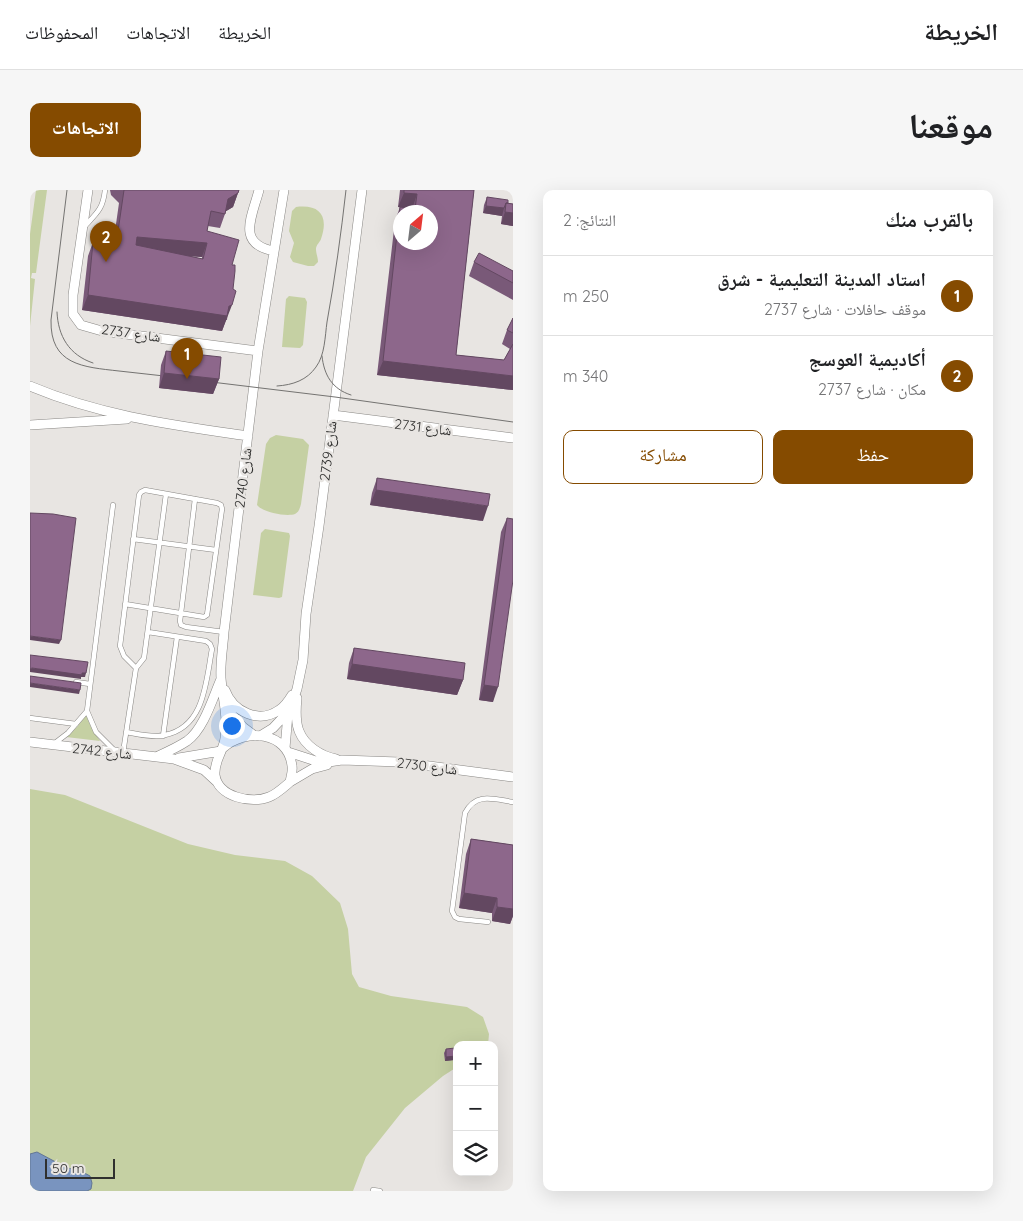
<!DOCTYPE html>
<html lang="ar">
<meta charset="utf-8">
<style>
:root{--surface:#fff;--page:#f6f6f6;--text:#202124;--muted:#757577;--line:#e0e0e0;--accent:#854b00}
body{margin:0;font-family:Quicksand,"Noto Naskh Arabic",sans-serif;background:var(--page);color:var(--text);direction:rtl}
.controls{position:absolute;right:15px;bottom:15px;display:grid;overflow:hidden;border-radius:10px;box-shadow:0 5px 20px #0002}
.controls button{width:45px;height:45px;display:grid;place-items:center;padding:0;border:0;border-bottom:1px solid var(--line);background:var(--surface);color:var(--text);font:25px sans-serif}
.compass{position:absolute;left:363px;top:15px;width:45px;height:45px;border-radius:50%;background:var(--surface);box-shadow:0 5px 20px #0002;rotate:28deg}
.scale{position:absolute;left:15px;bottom:12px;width:70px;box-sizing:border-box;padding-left:5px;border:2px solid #30302f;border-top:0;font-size:14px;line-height:18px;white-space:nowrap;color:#30302f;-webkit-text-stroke:4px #e8e5e2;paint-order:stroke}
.you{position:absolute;left:201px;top:535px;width:18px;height:18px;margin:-12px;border:4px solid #fff;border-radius:50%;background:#1a73e8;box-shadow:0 0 0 8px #1a73e833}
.badge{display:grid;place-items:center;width:32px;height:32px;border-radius:50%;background:var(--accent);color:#fff;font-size:16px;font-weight:700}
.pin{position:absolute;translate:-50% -41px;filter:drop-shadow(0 1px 2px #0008)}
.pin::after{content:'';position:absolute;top:26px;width:18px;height:15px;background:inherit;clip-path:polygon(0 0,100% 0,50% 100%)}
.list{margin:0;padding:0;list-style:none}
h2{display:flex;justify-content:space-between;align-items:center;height:65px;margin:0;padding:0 20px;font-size:21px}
h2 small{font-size:16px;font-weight:400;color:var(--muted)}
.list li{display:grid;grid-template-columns:32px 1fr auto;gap:15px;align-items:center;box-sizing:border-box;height:80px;padding:0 20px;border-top:1px solid var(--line)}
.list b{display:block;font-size:19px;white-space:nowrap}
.list p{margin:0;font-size:16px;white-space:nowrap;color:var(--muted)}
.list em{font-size:16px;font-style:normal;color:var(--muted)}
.actions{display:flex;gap:10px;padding:15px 20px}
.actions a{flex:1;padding:11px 0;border:1px solid var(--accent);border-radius:10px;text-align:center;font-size:18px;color:var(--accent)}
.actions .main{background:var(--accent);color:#fff}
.icon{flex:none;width:28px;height:28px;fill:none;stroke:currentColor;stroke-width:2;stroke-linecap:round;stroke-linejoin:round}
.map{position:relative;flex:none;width:483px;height:1001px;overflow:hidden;direction:ltr;border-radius:10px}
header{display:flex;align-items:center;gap:30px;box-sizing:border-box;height:70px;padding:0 25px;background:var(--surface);border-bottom:1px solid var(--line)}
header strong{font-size:24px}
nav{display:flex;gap:28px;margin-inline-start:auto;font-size:18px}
.intro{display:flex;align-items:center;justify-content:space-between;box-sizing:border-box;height:120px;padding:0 30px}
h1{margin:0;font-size:35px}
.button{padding:12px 22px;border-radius:10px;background:var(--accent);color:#fff;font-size:18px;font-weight:700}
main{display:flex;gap:30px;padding:0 30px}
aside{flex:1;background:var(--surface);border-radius:10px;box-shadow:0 5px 20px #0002}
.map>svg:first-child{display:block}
</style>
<header>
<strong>الخريطة</strong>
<nav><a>الخريطة</a><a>الاتجاهات</a><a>المحفوظات</a></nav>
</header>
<div class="intro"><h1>موقعنا</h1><a class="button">الاتجاهات</a></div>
<main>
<aside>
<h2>بالقرب منك<small>النتائج: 2</small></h2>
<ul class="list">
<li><span class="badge">1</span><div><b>استاد المدينة التعليمية - شرق</b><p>موقف حافلات · شارع 2737</p></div><em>250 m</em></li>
<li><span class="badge">2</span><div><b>أكاديمية العوسج</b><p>مكان · شارع 2737</p></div><em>340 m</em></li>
</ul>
<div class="actions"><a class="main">حفظ</a><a>مشاركة</a></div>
</aside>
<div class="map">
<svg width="483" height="1001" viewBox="0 0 483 1001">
<rect width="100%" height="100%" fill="#e8e5e2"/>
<path fill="#c5d0a3" d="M6 0H17L6 83H2L1 88 5 89 0 136V44Z
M266 17C290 14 299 26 291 49 290 52 286 55 286 59 286 63 288 68 288 72L284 76H278L263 72 260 67 264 53 259 41 262 21Z
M259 106 275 108 277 112 273 155 270 158 252 157 256 109Z
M246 245 273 249 279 255 271 314C270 318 269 322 265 324 256 327 232 322 227 315L236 254 240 248Z
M235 339 259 343 260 346 252 407 249 408 223 405 231 343Z
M56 525 61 537 70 551 36 547 47 537Z
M0 599 35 605 158 654 205 665 255 671 282 686 310 713 318 739 322 784 329 797 361 806 437 817 453 827 459 844 458 855H427V877L413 886 375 918 336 967 323 1001H0Z"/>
<path fill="#7994bf" stroke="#637694" d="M7 962 37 978 49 980 60 986 62 993 61 999 57 1001H0V964Z"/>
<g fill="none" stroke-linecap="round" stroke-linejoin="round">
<g stroke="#898784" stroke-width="5.5">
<path id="lane" d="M54 37C67 23 73 19 75 0
M165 309 150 431 151 435 156 437 194 442
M83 315 57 521 66 542 84 560
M103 349 186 360
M95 414 174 427 177 425 192 319 191 315 187 313 115 300 111 302 109 305 90 456 94 466 106 478
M46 492 60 494
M0 528 46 534
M96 542C108 544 123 548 135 545 175 537 176 491 182 459L180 454 176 451 118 442
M133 546 147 447
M25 553 38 543 57 521
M93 563 106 478 114 468 136 304
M458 732 429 729 425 727 422 721 435 623C446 602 463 609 483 612
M343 1000 350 1001"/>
</g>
<g stroke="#898784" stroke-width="10">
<path id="street" d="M58 0 43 105V124L51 135 72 141 228 161
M229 0C222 27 206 54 244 61
M0 196C71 226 143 235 218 246
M303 225 483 248
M0 235 97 229
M195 500C203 522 229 534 249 520 254 517 259 510 262 505
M267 508C266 518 265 531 269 541 275 556 291 566 306 569
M196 518 213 537 225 546
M230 546 243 538 258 522
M0 552 144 569 174 580 187 592
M193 558C215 538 258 541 262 576 263 581 261 586 260 592 254 597 247 604 239 607 221 614 188 607 185 585 184 573 190 566 193 556 196 549 196 541 196 533 196 518 192 503 191 488 190 473 193 457 194 442L228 161 254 0
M255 558 258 524 267 499 273 470 276 424 289 336 332 0
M258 562 292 573 312 570 369 572 483 587
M128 566C137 562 148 557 157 551 174 539 183 507 191 489
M149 568 191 561
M260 592 282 579 297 575"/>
</g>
<use href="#lane" stroke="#fff" stroke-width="4.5"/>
<use href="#street" stroke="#fff" stroke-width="9"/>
<path stroke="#747371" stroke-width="1" d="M37 0 21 130C20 175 53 177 89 181 107 183 125 185 143 187
M27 122C28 146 39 165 63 173
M292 166C294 185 302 199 321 205
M173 191 305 207 483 232
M247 196C263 195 277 190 286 177 295 165 295 146 297 132 305 88 311 44 316 0"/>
</g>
<path fill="#795978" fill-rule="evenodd" d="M80 0H209L203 17 196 21 190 38 178 36 177 41 202 75 197 130H196L192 141 52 120 58 66 63 52 83 55 89 13 81 5ZM160 66 172 67V69Z
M370 0H444L426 165 474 170 480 159 472 154 477 140 483 128V200L347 185 365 31 370 17H368Z
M457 7 478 13 483 14V36L471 34 472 26 453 23 454 15Z
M444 72 483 81V110L439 86Z
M136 161 189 189 183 204 129 198 131 175Z
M347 288 453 331 340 315 342 303Z
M477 328 463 512 449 510 471 342Z
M324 458 433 490 427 505 317 489 319 473Z
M441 649 483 655V726L480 734 462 731V723L429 718 436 664Z
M416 859 424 870 415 871 414 863Z"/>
<path fill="#634861" d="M208 3 203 17 193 23 198 9Z
M374 3 387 4 382 19 368 17Z
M456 16 474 18 472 26 453 23Z
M475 22 483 23V36L471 34Z
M107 47 177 53 172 67 102 62Z
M58 105 199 116 202 115 192 141 52 120Z
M353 171 483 186V200L347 185Z
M134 183 189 189 183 204 129 198Z
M346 300 458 316 453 331 340 315Z
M0 446 31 450 29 454 0 450Z
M322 474 433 490 427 505 317 489Z
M2 478 52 483H56L55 487H51V489L0 482V479Z
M0 493 50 500 49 504 0 497Z
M454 495 468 497 463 512 449 510Z
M434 703 467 708 462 723 429 718Z
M467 717 483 719V726L480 734 462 731Z
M426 866 424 870 415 871 416 867Z"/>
<path fill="#8d678b" stroke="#634861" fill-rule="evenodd" d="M94 0H209L208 3 198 9 195 24 181 21 177 41 209 50 202 75H205V81L203 99 206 101 202 115 199 116 197 126 58 105 63 52 86 55ZM107 47 177 53 173 69 106 55Z
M374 0H444L426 165 474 170 483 154V186L353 171 370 17 385 19 387 4 374 3ZM370 22H400V52H370Z
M457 7 478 10V13H476L474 18 456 16Z
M476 13 483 14V23L475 22Z
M449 63 483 81V93L444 72Z
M483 128V143L477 140Z
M136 161 191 167 189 189 134 183Z
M347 288 460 304 458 316 346 300Z
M0 323 23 324 46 328 31 450 0 446Z
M477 328 483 329V390L468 497 454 495Z
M324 458 435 473 433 490 322 474Z
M0 465 58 472 56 483H52V485L2 478 0 479Z
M0 486 51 493 50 500 0 493Z
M441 649 483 655V719L467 717V708L434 703Z
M425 858 426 866 416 867V859Z"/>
<g text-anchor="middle" stroke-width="5" stroke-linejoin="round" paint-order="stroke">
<g font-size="14" fill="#30302f" stroke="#e8e5e2">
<text transform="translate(101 143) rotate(8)" y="5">شارع 2737</text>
<text transform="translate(393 237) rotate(7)" y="5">شارع 2731</text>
<text transform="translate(298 261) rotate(-83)" y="5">شارع 2739</text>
<text transform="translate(213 288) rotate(-83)" y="5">شارع 2740</text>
<text transform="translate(72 561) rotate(6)" y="5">شارع 2742</text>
<text transform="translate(397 576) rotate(7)" y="5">شارع 2730</text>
</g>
</g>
</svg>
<div class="controls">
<button>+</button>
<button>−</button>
<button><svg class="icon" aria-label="layers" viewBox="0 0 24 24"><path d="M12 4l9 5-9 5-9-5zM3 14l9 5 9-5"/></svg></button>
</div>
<svg class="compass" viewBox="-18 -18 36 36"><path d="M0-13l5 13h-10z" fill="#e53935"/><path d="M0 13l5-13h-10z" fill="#757577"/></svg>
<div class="scale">50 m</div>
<div class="you"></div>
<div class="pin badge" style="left:157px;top:189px">1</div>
<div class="pin badge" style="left:76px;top:72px">2</div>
</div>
</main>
